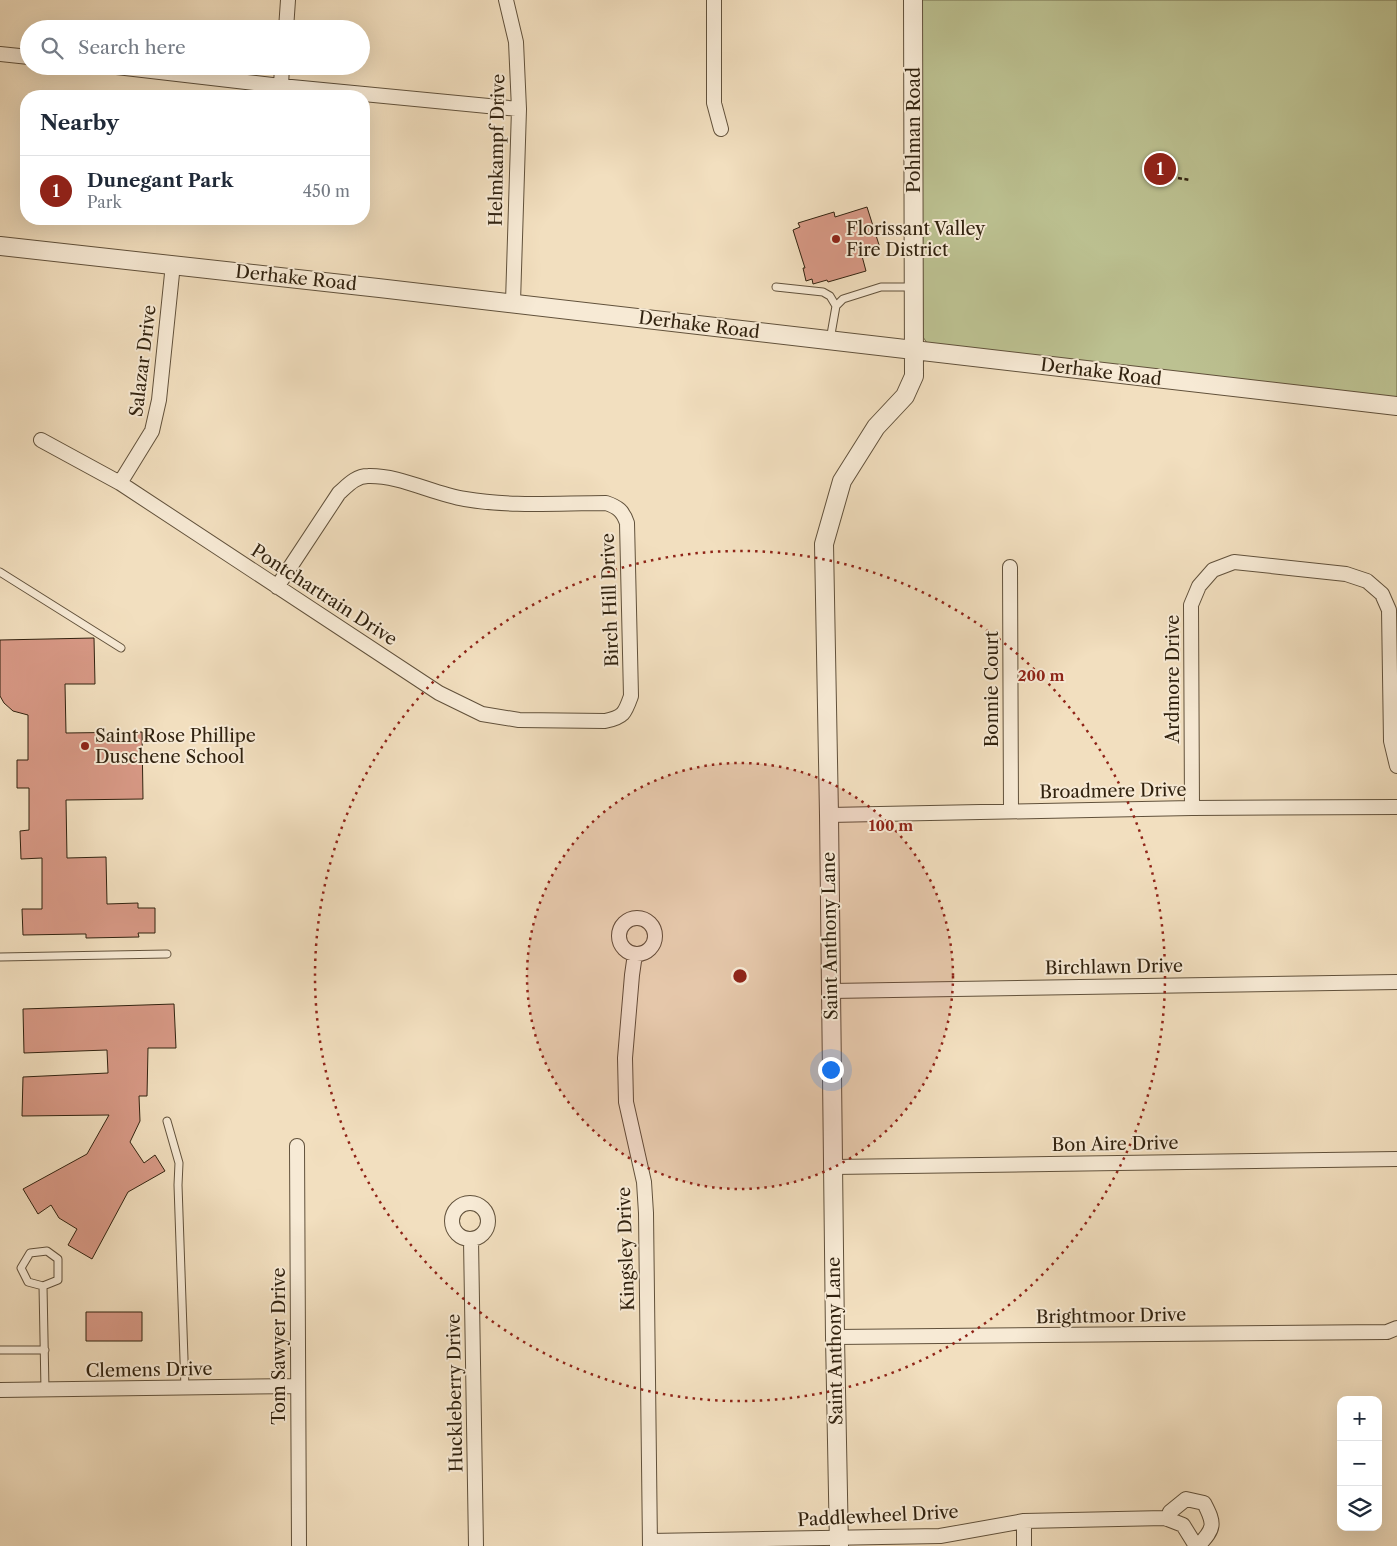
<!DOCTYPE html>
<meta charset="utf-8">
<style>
:root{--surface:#fff;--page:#f2f2f3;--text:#1f2937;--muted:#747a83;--line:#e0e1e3;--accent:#8f2418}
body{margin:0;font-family:"Libre Caslon Text",serif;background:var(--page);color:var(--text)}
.controls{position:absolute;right:15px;bottom:15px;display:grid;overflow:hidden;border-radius:10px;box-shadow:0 5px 20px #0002}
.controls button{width:45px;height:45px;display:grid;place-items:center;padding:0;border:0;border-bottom:1px solid var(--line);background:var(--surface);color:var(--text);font:25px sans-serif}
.you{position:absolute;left:830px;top:1069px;width:18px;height:18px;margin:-12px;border:4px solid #fff;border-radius:50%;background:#1a73e8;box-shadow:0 0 0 8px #1a73e833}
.badge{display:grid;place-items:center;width:32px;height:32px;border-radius:50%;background:var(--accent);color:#fff;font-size:16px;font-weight:700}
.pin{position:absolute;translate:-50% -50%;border:2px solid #fff;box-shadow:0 1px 5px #0006}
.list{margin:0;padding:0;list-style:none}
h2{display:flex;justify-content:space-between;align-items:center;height:65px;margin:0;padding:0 20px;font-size:21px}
h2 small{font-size:16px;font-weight:400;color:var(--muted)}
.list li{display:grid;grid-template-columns:32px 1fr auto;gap:15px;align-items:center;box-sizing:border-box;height:70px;padding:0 20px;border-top:1px solid var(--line)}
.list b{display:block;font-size:19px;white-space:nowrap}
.list p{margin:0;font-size:16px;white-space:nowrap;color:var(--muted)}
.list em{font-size:16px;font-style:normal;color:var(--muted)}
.icon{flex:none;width:28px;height:28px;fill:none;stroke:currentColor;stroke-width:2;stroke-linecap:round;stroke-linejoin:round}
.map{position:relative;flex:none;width:1397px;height:1546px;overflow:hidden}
.search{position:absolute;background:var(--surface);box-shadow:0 5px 20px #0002;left:20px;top:20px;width:350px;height:55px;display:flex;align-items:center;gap:12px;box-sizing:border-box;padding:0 18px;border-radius:28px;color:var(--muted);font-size:19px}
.panel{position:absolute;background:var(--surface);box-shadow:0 5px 20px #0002;left:20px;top:90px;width:350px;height:135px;border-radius:20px}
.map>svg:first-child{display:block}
</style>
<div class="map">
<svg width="1397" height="1546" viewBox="0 0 1397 1546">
<rect width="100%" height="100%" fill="#f2dfbf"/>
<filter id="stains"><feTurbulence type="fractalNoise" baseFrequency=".004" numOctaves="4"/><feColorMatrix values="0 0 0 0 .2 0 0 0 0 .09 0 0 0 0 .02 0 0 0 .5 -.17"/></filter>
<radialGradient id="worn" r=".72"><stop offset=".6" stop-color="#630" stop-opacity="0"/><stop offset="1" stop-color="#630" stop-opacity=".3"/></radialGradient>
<path fill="#bcc191" stroke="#767250" d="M921 0H1397V398L927 343 923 337Z"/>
<path fill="#d89986" stroke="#31220f" d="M867 207 880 248 865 253V255L862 256 866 271 828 282 827 280 813 284 812 279 806 281 803 268H805L793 230 800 227 798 223 834 212 835 217Z
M94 638 95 684H65L66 733 142 732 143 799 66 800 67 858 106 857 107 904 138 903V908H155V933H138L139 937 86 938V934H82L23 935 22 909H42V858L21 859 20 831 29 830V788H17V760H28V715L13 711 4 703 0 696V640Z
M174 1004 176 1048H148L147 1096H139L140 1121 130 1142 144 1163 155 1155 165 1171 128 1192 92 1259 68 1245 77 1229 59 1218 51 1205 38 1214 23 1189 87 1154 109 1115 22 1116 23 1077 108 1073 107 1050 24 1053 23 1009Z
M86 1312H142V1341H86Z"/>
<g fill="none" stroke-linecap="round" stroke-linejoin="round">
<g stroke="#61513b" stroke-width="9">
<path id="service" d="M776 287 823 292 830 296 836 306
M830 340 836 306 843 299 881 287H913
M0 572 121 648
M0 957 167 954
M167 1121 179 1163 178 1185 185 1388
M43 1286 28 1282 21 1268 30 1253 47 1251 58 1259V1280L43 1286 45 1390
M0 1350H45"/>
</g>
<g stroke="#61513b" stroke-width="16">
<path id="minor" d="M506 0 516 42 519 109 513 302
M714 0V103L721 129
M286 29 288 0
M0 54 29 57
M108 66 281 86 519 109
M281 86 282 66
M41 440 120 483 439 693 482 714 519 720 605 721C624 717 625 713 631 696L627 523C623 511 618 507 606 503 559 503 511 507 465 499 433 494 400 475 368 476 356 476 348 485 339 493L277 587
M120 483 152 431 159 400 173 264
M1010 567 1011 811
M1192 808 1191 605 1199 586 1213 570 1234 562 1346 574 1367 581 1382 594 1389 610 1391 741 1397 766
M829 815 1192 808 1397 807
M619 936a18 18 0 1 1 36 0a18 18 0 1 1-36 0Z
M635 954 632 975 625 1058 626 1102 644 1182 646 1213 650 1546
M831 991 1397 982
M297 1146 299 1546
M833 1167 1397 1159
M452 1221a18 18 0 1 1 36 0a18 18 0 1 1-36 0Z
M471 1240 476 1546
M835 1337 1387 1332 1397 1328
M0 1390 298 1386
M1167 1519 1170 1512 1186 1499 1204 1503C1215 1524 1215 1528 1198 1546
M1024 1521V1546
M650 1541 940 1536 1024 1521 1165 1518 1183 1525 1196 1546"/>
</g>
<g stroke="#61513b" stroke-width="20">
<path id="tertiary" d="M0 246C466 296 931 353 1397 406
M839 1546 835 1337 829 815 824 544 842 481 876 427 905 396 914 376 913 0"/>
</g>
<path stroke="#31220f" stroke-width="2.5" stroke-dasharray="4 2.5" stroke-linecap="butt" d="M1178 178 1190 180"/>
<use href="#service" stroke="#f7ead5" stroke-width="7"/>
<use href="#minor" stroke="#f7ead5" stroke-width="14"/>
<use href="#tertiary" stroke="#f7ead5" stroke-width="18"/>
</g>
<circle cx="740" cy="976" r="213" fill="#8f2418" fill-opacity=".12"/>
<g fill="none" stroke="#8f2418" stroke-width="2.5" stroke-dasharray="2.5 5">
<circle cx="740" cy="976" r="213"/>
<circle cx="740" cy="976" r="425"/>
</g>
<g fill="#8f2418" stroke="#f7ead5" stroke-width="2">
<circle cx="836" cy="239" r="5"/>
<circle cx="85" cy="746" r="5"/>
</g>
<g text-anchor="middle" stroke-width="4" stroke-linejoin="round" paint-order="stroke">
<g font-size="18" fill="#31220f" stroke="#f7ead5">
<text transform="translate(914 130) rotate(-90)" y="6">Pohlman Road</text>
<text transform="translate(497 150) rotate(-89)" y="6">Helmkampf Drive</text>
<text transform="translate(296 278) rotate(6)" y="6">Derhake Road</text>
<text transform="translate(699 325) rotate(7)" y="6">Derhake Road</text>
<text transform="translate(143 361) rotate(-83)" y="6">Salazar Drive</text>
<text transform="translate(1101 372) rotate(7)" y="6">Derhake Road</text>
<text transform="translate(324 595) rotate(33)" y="6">Pontchartrain Drive</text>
<text transform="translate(610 600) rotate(-92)" y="6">Birch Hill Drive</text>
<text transform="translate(1173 679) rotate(-90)" y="6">Ardmore Drive</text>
<text transform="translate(992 689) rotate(-90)" y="6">Bonnie Court</text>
<text transform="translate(1113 791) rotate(-1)" y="6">Broadmere Drive</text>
<text transform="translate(830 936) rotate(-91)" y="6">Saint Anthony Lane</text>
<text transform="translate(1114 967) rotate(-1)" y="6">Birchlawn Drive</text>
<text transform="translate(1115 1144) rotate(-1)" y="6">Bon Aire Drive</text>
<text transform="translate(626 1249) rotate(-92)" y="6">Kingsley Drive</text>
<text transform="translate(1111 1316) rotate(-1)" y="6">Brightmoor Drive</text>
<text transform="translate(835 1341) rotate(-91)" y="6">Saint Anthony Lane</text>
<text transform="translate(279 1346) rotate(-90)" y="6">Tom Sawyer Drive</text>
<text transform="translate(149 1370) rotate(-1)" y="6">Clemens Drive</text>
<text transform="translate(455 1393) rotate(-91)" y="6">Huckleberry Drive</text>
<text transform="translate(878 1516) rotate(-3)" y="6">Paddlewheel Drive</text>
</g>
<g font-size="18" fill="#31220f" stroke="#f7ead5" text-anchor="start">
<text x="846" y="235">Florissant Valley<tspan x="846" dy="21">Fire District</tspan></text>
<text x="95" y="742">Saint Rose Phillipe<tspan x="95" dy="21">Duschene School</tspan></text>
</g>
</g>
<circle cx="740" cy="976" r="8" fill="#8f2418" stroke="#f7ead5" stroke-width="2.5"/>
<g font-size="15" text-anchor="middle" font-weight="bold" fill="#8f2418" stroke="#f7ead5" stroke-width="4" stroke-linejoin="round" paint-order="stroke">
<text x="1041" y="681">200 m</text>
<text x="891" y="831">100 m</text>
</g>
<rect width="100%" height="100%" filter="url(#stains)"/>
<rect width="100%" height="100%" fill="url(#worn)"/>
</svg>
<div class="controls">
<button>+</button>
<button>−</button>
<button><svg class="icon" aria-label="layers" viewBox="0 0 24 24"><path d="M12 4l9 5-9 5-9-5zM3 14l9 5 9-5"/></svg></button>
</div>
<div class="you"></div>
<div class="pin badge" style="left:1160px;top:169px">1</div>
<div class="search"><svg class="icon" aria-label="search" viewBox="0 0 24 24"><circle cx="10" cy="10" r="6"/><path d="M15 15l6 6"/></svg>Search here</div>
<section class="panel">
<h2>Nearby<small></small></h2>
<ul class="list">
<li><span class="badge">1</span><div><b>Dunegant Park</b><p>Park</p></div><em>450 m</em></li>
</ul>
</section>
</div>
